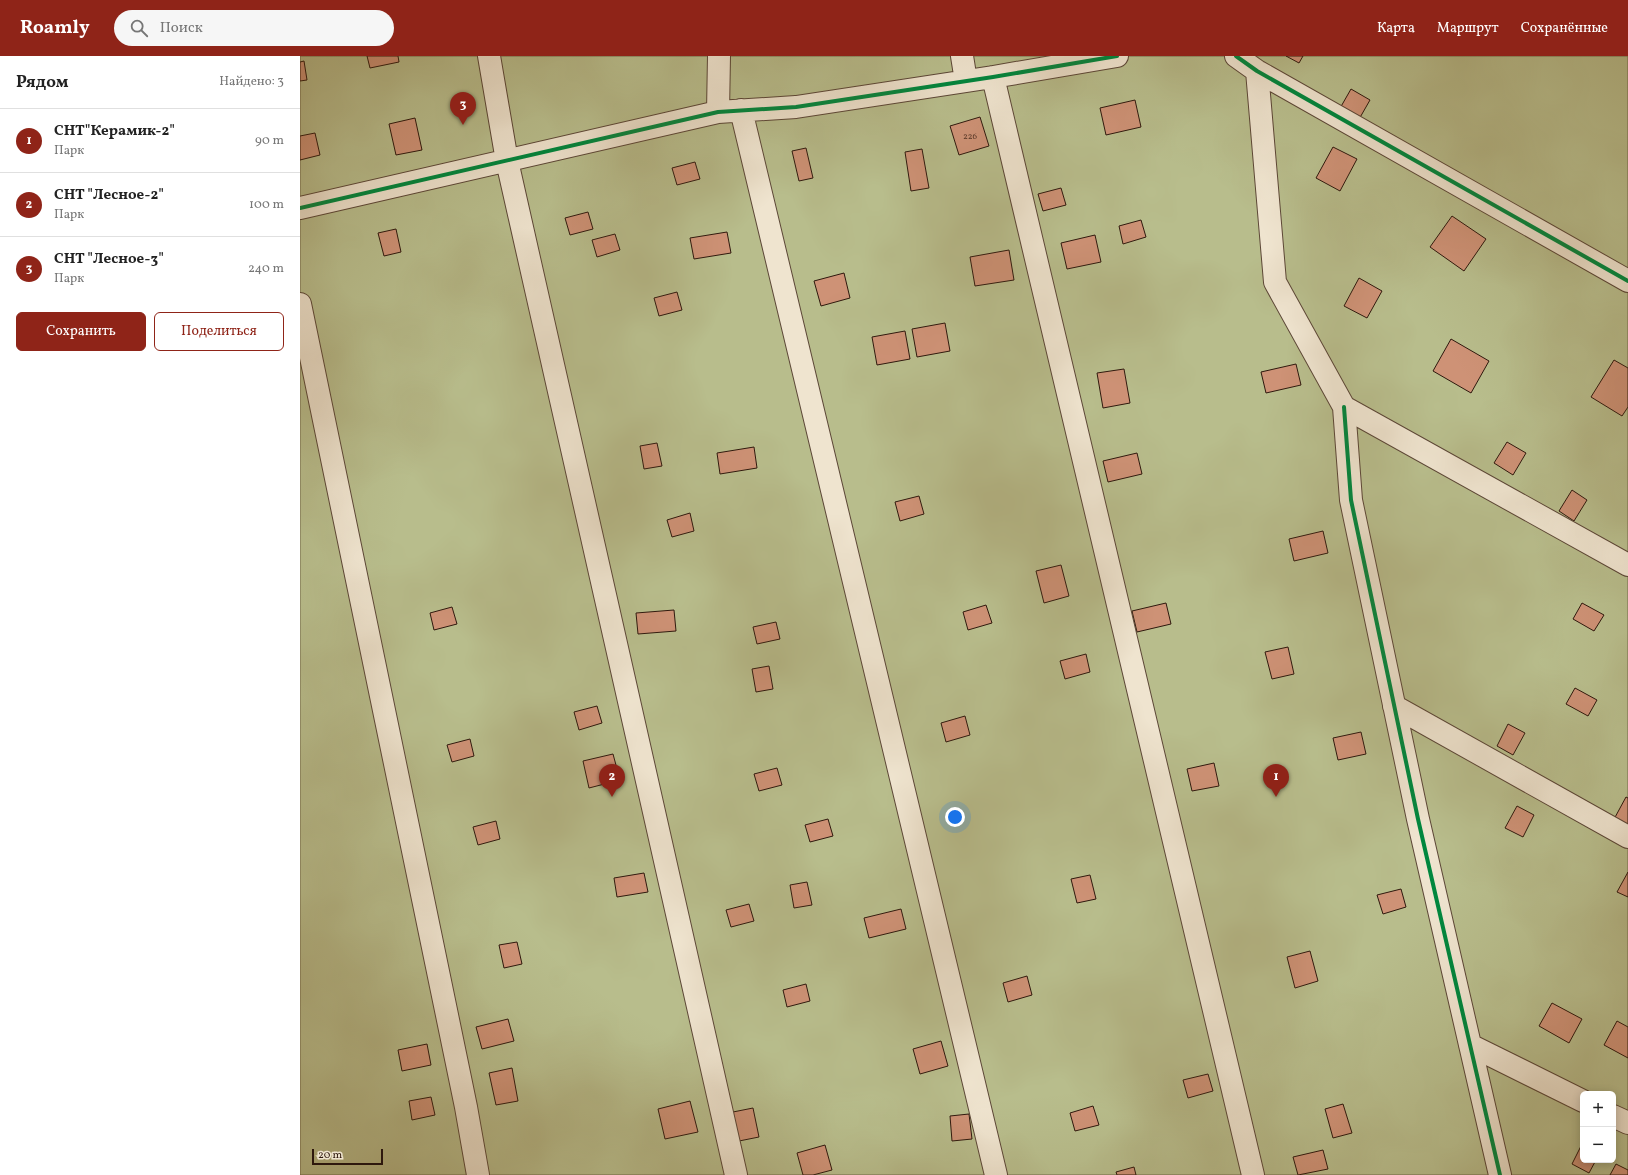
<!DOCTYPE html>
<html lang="ru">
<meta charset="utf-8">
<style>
:root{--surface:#fff;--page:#f6f6f6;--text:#222;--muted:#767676;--line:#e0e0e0;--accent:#8f2418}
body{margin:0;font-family:Vollkorn,serif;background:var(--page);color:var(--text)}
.controls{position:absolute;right:12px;bottom:12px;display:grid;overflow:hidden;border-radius:6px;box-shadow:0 2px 10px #0003}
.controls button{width:36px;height:36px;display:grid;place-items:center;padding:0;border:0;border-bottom:1px solid var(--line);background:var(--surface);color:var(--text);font:20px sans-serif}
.scale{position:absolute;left:12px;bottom:10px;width:71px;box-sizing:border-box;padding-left:4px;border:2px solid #2e180d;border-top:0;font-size:11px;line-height:14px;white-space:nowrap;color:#2e180d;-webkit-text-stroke:3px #efe4cf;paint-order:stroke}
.you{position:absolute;left:655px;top:761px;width:14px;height:14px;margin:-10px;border:3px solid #fff;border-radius:50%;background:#1a73e8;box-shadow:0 0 0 6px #1a73e833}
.badge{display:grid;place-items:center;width:26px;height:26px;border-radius:50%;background:var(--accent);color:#fff;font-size:13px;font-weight:700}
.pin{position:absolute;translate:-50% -33px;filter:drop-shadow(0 1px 2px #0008)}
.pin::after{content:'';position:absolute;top:21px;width:14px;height:12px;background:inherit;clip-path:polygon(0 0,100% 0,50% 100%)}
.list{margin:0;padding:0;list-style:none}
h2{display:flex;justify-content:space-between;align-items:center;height:52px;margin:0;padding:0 16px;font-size:17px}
h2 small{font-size:13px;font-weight:400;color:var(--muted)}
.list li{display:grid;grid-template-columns:26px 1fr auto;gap:12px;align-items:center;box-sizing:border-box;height:64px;padding:0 16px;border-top:1px solid var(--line)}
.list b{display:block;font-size:15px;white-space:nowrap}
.list p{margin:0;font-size:13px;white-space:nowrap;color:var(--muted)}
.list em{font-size:13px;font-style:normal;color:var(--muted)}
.actions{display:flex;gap:8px;padding:12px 16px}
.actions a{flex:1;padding:9px 0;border:1px solid var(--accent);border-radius:6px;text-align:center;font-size:14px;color:var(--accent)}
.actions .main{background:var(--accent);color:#fff}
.icon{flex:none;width:22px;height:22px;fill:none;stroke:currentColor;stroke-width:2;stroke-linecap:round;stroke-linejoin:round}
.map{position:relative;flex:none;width:1328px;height:1119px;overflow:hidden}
header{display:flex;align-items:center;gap:24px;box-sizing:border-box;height:56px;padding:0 20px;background:var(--accent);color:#fff}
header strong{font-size:19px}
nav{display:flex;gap:22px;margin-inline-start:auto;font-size:14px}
.search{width:280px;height:36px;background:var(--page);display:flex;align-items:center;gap:10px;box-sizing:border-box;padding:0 14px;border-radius:22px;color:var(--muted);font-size:15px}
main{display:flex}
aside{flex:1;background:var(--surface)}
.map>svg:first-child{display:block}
</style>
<header>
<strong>Roamly</strong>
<div class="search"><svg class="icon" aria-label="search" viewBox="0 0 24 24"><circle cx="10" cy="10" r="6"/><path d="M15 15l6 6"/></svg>Поиск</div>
<nav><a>Карта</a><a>Маршрут</a><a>Сохранённые</a></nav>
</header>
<main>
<aside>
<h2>Рядом<small>Найдено: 3</small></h2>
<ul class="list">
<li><span class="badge">1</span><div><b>СНТ&quot;Керамик-2&quot;</b><p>Парк</p></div><em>90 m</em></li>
<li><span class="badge">2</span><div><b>СНТ &quot;Лесное-2&quot;</b><p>Парк</p></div><em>100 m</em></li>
<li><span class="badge">3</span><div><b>СНТ &quot;Лесное-3&quot;</b><p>Парк</p></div><em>240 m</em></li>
</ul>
<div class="actions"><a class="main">Сохранить</a><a>Поделиться</a></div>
</aside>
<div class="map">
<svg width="1328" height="1119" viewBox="0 0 1328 1119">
<rect width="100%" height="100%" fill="#e7d5b5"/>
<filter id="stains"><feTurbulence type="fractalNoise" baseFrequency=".005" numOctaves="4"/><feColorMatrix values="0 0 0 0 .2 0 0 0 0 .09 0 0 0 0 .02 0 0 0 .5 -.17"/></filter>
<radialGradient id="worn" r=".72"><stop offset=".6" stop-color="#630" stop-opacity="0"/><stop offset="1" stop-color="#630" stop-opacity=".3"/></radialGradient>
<path fill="#b8bd8c" stroke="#736a4c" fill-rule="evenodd" d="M0 0H1328V1119H0ZM1283 1038H1313V1104H1283Z"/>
<path fill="#ce9276" stroke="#2e180d" d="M67 0H98L99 6 70 12Z
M986 0H1003L999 7Z
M4 5 7 24 0 25V6Z
M1051 33 1070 44 1058 65 1039 54Z
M835 44 841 71 806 79 800 52Z
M680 61 689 90 659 99 650 70Z
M115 62 122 94 96 99 89 68Z
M15 77 20 99 0 104V80Z
M1033 91 1057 103 1040 135 1016 122Z
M506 92 513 122 499 125 492 95Z
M622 93 629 132 611 135 605 96Z
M395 106 400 123 377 129 372 112Z
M761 132 766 149 743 155 738 138Z
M288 156 293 173 270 179 265 162Z
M1152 160 1186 183 1164 215 1130 191Z
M841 164 846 181 823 188 819 170Z
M96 173 101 196 84 200 78 177Z
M427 176 431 197 394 203 390 182Z
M315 178 320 194 297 201 292 184Z
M795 179 801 206 767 213 761 187Z
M709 194 714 224 675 230 670 201Z
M544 217 550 242 521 250 514 225Z
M1059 222 1082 235 1067 262 1044 250Z
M377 236 382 254 359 260 354 242Z
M645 267 650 295 617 301 612 273Z
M605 275 610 303 577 309 572 281Z
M1151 283 1189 305 1171 337 1133 315Z
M1314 304 1328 312V351L1322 360 1291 341Z
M996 308 1001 329 966 337 961 316Z
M824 313 830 347 803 352 797 317Z
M1207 386 1226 397 1213 419 1194 407Z
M357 387 362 410 344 413 340 390Z
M454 391 457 412 420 418 417 397Z
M837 397 842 418 808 426 803 405Z
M1272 434 1287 444 1274 465 1259 455Z
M619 440 624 458 600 465 595 446Z
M390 457 394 475 372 481 367 464Z
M1023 475 1028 497 994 505 989 483Z
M761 509 769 540 744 547 736 515Z
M866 547 871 568 837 576 832 555Z
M1282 547 1304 559 1294 575 1273 563Z
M686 549 692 567 668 574 663 556Z
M152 551 157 568 134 574 130 557Z
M374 554 376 575 338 578 336 557Z
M476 566 480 583 457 588 453 571Z
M988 591 994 618 972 623 965 596Z
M786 598 790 616 765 623 760 605Z
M469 610 473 633 456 636 452 613Z
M1275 632 1297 644 1288 660 1266 648Z
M297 650 302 667 279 674 274 656Z
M665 660 670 679 646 686 641 667Z
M1208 668 1225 677 1213 699 1197 690Z
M1061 676 1066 698 1038 704 1033 682Z
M170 683 174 700 152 706 147 689Z
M313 698 320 724 289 732 283 705Z
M914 707 919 730 892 735 887 713Z
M477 712 482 729 459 735 454 718Z
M1326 741 1328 742V773L1313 765Z
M1217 750 1234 759 1223 781 1205 772Z
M528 763 533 780 510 786 505 769Z
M196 765 200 783 178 789 173 771Z
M1328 816V841L1317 836Z
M344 817 348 836 317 841 314 822Z
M790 819 796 843 777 847 771 823Z
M507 826 512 849 494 852 490 829Z
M1101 833 1106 851 1083 858 1077 839Z
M449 848 454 865 431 871 426 854Z
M601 853 606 873 569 882 564 862Z
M217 886 222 908 204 912 199 889Z
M1010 895 1018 925 995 932 987 901Z
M727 920 732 939 708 946 703 927Z
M506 928 510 945 487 951 483 934Z
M1252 947 1282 963 1269 987 1239 970Z
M208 963 214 985 182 993 176 971Z
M1317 965 1328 971V1002L1304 989Z
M641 985 648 1010 620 1018 613 993Z
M127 988 131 1009 102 1015 98 994Z
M212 1012 218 1045 196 1049 189 1017Z
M908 1018 913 1035 888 1042 883 1024Z
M131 1041 135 1059 112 1064 109 1045Z
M390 1045 398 1076 365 1083 358 1053Z
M1043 1048 1052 1077 1033 1082 1025 1053Z
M793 1050 799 1069 775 1075 770 1057Z
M453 1052 459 1081 434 1086 428 1057Z
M669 1058 672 1083 652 1085 650 1060Z
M1283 1086V1104H1296L1289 1117 1272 1108Z
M525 1089 532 1114 513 1119H503L497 1097Z
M1023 1094 1028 1113 998 1119 993 1101Z
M1316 1108 1328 1114V1119H1310Z
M834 1111 836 1119H817L816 1116Z"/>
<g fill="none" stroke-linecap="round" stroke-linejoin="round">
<g stroke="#5c4737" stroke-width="24">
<path id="minor" d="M189 0 207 105 436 1119
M662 0 666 25
M936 0 957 15 1328 225
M957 15 975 226 1044 351 1328 509
M693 21 953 1119
M441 54 696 1119
M418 56 419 0
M0 152 418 56 496 51 693 21 817 0
M0 248 166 1051 178 1119
M1044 351 1051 444 1118 763 1200 1119
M1094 650 1328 781
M1170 989 1283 1045
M1313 1060 1328 1067"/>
</g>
<use href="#minor" stroke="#efe4cf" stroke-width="22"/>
<g stroke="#efe4cf" stroke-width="6">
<path id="cycleway" d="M936 0 957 15 1328 225
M0 152 418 56 496 51 693 21 817 0
M1044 351 1051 444 1118 763 1200 1119"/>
</g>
<use href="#cycleway" stroke="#00873e" stroke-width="4"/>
</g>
<g text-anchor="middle" stroke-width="4" stroke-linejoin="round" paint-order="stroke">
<g font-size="9" fill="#563627">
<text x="670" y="83">226</text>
</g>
</g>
<rect width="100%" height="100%" filter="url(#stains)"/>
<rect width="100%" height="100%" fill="url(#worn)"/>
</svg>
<div class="controls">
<button>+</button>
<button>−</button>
</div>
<div class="scale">20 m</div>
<div class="you"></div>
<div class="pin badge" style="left:976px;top:741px">1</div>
<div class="pin badge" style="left:312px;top:741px">2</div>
<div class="pin badge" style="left:163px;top:69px">3</div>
</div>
</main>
